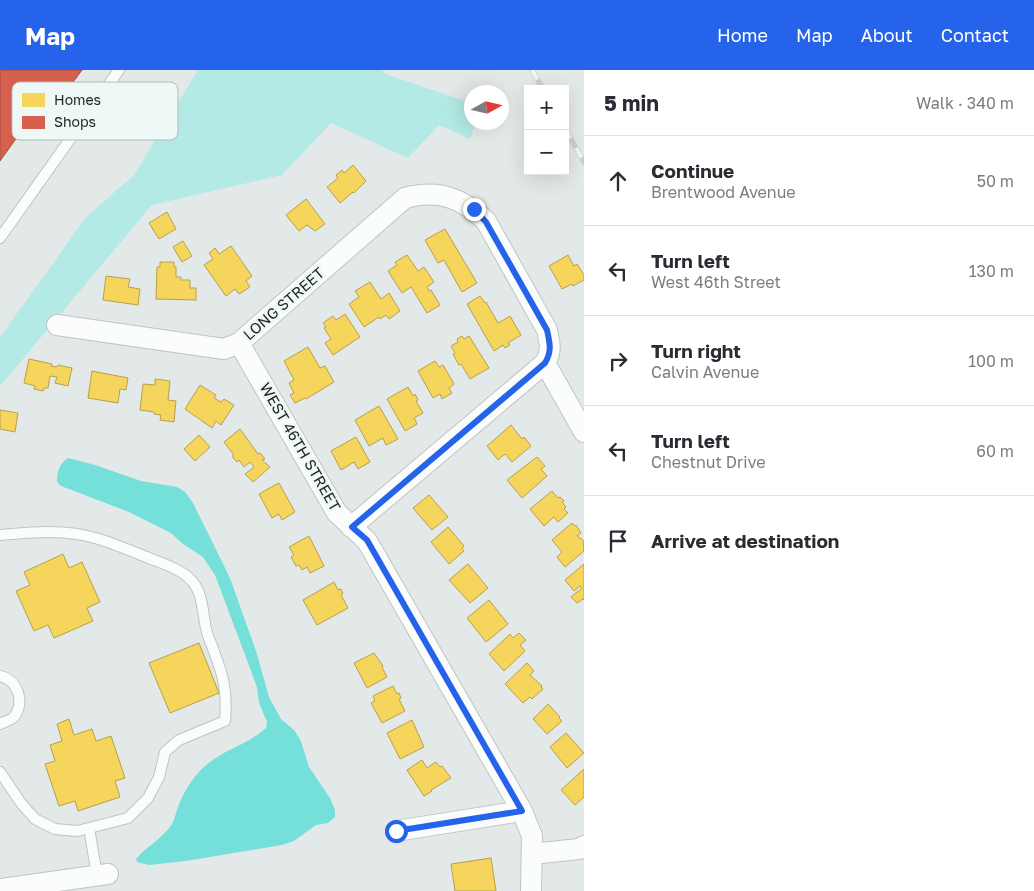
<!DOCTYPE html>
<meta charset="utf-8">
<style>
:root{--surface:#fff;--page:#f7f7f7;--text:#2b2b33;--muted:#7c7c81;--line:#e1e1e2;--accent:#2563eb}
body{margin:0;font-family:"Golos Text",sans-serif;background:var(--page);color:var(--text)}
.controls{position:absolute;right:15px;top:15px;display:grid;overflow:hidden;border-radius:0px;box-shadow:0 5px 20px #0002}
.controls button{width:45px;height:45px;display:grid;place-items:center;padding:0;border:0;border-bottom:1px solid var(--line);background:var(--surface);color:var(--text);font:25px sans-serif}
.compass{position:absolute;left:464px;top:15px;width:45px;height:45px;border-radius:50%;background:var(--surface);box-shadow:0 5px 20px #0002;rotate:82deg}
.stop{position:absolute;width:15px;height:15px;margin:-11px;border:4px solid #2563eb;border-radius:50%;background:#fff}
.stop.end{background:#2563eb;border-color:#fff;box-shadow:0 1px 5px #0008}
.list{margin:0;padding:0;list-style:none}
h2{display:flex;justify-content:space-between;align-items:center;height:65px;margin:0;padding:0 20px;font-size:21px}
h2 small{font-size:16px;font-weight:400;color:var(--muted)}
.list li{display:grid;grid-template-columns:32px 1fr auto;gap:15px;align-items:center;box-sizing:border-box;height:90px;padding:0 20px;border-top:1px solid var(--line)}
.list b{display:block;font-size:19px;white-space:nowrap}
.list p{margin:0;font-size:16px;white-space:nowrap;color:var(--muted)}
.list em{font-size:16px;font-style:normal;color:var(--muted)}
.icon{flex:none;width:28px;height:28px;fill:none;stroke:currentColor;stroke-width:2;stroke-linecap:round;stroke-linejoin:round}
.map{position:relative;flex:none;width:584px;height:821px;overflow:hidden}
header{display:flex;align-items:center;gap:30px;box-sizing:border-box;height:70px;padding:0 25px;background:var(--accent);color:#fff}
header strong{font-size:24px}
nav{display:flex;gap:28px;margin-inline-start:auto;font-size:18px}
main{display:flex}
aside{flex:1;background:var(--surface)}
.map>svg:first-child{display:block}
</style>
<header>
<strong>Map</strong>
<nav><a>Home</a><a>Map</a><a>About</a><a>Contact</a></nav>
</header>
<main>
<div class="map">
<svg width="584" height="821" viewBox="0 0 584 821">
<rect width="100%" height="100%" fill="#e3e9e8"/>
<path fill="#b4eae5" d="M198 0H382L385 4 471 33 472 52 476 53 470 69 439 55 408 88 331 53 282 105 152 135 0 316V267L87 146 134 105Z"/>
<path fill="#74e0d9" d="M68 388 95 395 141 411 177 417 185 422 193 433 230 508 256 581 269 627 281 649 294 660 301 671 309 697 330 728 335 740V747L328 753 316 755 294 771 282 775 186 791 149 795 137 792 136 789C146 777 160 770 170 757 175 751 176 740 180 732 185 720 194 706 204 697 222 680 247 675 266 658L267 652 259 633 257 617 215 505 203 487 183 474 171 463 129 442 61 416 57 412C57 402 59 394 68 388Z"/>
<path fill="#f6d55c" stroke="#b6a04c" d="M353 95 366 111 354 123 353 122 340 133 327 117 338 108 336 105 342 100 344 103Z
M306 129 325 154 315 161 307 155 299 161 286 145Z
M167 142 176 159 159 169 149 153Z
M445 159 477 213 462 222 444 190 438 193 425 170Z
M183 171 192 186 182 192 173 177Z
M231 176 252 206 246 211 250 217 239 224 235 219 226 226 204 195 213 189 209 183 215 178 219 184Z
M407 185 418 201 424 197 434 212 427 217 429 221 431 220 440 235 427 243 411 217 402 223 388 201 397 195 395 192Z
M568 185 574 196 577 194 584 205V210L573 216 572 214 562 219 549 196Z
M160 192H174V197H176V207H181V210H190V218H196V230L156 229 157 197H160Z
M106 206 130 209 128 217 140 219 138 235 103 230Z
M370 212 381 229 389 223 400 241 389 249 386 245 380 249 379 247 364 257 349 234 359 227 355 221Z
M480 226 485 233 486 232 498 253 510 246 521 265 508 273 510 275 505 278 503 275 494 281 467 234Z
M345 244 360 267 333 285 325 273 331 269 324 258 326 257 323 253 333 246 336 250Z
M462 266 464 269 469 266 489 298 470 309 461 294 459 295 453 284 455 283 451 276 458 272 457 269Z
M308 277 320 298 325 296 334 312 306 329 305 328 295 333 290 325 294 323 289 313 294 310 284 291Z
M29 289 52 294 51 296 57 297 58 295 72 298 68 316 55 313 57 307 50 306 48 318H44L43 321 34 319 35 316 24 313Z
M435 291 439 297 443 295 454 314 449 318 452 323 442 329 440 324 433 328 418 301Z
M92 301 128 308 126 320 120 319 118 333 88 328Z
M155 309 170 311 168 330 176 331 174 352 160 350 161 345 154 344V342L140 340 143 314 155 315Z
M200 315 216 325 214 328 221 332 224 329 234 335 221 355 216 351 212 358 185 339Z
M408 317 413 326 415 324 418 330 416 331 423 343 414 348 417 354 405 361 387 329Z
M379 336 398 369 386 375 383 368 369 376 355 350Z
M0 340 18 343 15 362 0 359Z
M511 355 522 369 524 367 531 376 512 392 505 384 498 390 487 376Z
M240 359 258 384 260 383 265 389 262 390 270 397 253 412 245 404 254 397 250 392 244 397 239 390 237 392 233 388V384L224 372Z
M199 365 210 377 195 391 184 379Z
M356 367 370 392 358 399 354 392 341 400 331 381Z
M537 387 545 396 541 399 547 406 522 428 507 410Z
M279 413 295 442 282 450 279 444 272 448 259 424Z
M552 421 558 428 560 427 564 431 562 432 566 437 564 439 568 443 558 452 554 447 544 456 530 439Z
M429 425 448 447 432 460 413 438Z
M572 453 575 456 576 455 581 463 577 466 583 470 584 481 565 497 557 487 562 482 552 470Z
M448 457 464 476 462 478 464 481 449 494 431 472Z
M309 466 324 496 310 503 307 497 302 500 299 495 296 496 291 487 294 485 289 477Z
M63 484 69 498 82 492 100 532 87 538 93 551 54 568 48 555 34 561 16 521 30 515 24 502Z
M468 494 488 518 470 533 449 510Z
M584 494V530L583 529 577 533 571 527 582 518 580 516 574 521 565 510Z
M334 512 338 520 341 519 343 524 341 525 348 538 317 555 303 530Z
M489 530 508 554 486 572 467 548Z
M519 563 526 570 520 575 525 581 504 601 489 584 510 564 513 568Z
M199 573 219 623 170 643 149 593Z
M374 583 383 596 382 597 387 607 367 618 354 593Z
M527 593 534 601 530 605 542 616 541 617 543 619 532 629 530 627 523 633 505 614Z
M393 616 397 624 399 623 401 628 399 629 405 641 382 653 371 633 375 631 373 626Z
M548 634 560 647 559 648 562 651 547 664 533 649Z
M69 649 74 665 92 659 96 671 111 666 125 708 115 711 120 727 78 741 75 731 59 736 45 694 55 691 50 675 62 671 57 654Z
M412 650 424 677 400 689 387 663Z
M566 663 584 683 567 698 550 677Z
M422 690 427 698 436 692 440 697 442 696 451 708 431 720 432 721 424 726 407 700Z
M584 699V727L575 735 561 720Z
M491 788 496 821H455L451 794Z"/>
<path fill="#d6604d" stroke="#a04f41" d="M0 0H82L56 35 45 28 0 91Z"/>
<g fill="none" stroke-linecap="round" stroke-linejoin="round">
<g stroke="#c0c4c3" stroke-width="12">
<path id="lane" d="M0 168 119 0
M0 465C31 462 65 459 95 468 113 473 131 481 149 488 164 494 181 499 192 511 205 526 202 549 208 566 221 599 228 615 225 651L179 670 165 682 159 707 148 728 128 748 89 758 77 761 55 759 35 749 21 733 0 702
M0 606C18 610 25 632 14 647 11 650 4 652 0 654
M89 758 97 805"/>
</g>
<g stroke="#c0c4c3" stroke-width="22">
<path id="street" d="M57 255 224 279 239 273 405 128C439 119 462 128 486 151L547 260C550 274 552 281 545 293L584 362
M239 273 337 443 367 471 522 741 532 766 531 821
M351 457 545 293
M396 761 522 741
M532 784 579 779 584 776
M0 819 108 804"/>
</g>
<use href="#lane" stroke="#fbfcfc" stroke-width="10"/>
<use href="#street" stroke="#fbfcfc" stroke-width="20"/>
<g stroke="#ced0cf" stroke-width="5.5">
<path id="rail" d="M532 0 543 19
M565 59 584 92"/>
</g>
<use href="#rail" stroke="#eef9f7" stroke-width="4" stroke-dasharray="11" stroke-linecap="butt"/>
</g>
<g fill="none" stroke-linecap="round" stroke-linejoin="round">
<path stroke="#2563eb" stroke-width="6" d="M396 761 522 741 367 470 352 457 545 293C552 281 550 274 547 260L486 152 474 139"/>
</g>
<g text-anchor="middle" stroke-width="5" stroke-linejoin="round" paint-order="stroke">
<g font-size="15" fill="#222626" stroke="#eef9f7">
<text transform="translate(284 234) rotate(-41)" y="5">LONG STREET</text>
<text transform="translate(300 377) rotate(60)" y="5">WEST 46TH STREET</text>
</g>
</g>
<rect x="12" y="12" width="166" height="58" rx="8" fill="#eef9f7" stroke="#b1bab8" stroke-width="1"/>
<rect x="22" y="23" width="23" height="14" fill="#f6d55c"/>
<rect x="22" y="46" width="23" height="13" fill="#d6604d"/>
<g font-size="14" fill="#222626">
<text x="54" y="35">Homes</text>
<text x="54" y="57">Shops</text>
</g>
</svg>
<div class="controls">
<button>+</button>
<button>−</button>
</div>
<svg class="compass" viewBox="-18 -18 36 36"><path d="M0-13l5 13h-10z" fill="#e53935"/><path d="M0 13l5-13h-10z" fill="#7c7c81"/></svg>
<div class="stop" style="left:396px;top:761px"></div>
<div class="stop end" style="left:474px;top:139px"></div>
</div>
<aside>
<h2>5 min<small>Walk · 340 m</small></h2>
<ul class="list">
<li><svg class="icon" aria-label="ahead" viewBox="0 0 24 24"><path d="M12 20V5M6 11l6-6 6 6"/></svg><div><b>Continue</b><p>Brentwood Avenue</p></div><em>50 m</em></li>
<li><svg class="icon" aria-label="left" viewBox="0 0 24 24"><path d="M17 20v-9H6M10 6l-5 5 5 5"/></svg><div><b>Turn left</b><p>West 46th Street</p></div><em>130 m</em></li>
<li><svg class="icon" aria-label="right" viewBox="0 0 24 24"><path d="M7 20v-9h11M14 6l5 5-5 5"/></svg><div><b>Turn right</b><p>Calvin Avenue</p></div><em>100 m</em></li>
<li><svg class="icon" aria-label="left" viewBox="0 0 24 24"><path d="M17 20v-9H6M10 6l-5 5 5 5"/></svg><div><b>Turn left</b><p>Chestnut Drive</p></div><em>60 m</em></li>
<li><svg class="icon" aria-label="arrive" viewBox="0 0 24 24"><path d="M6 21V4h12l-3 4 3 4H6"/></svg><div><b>Arrive at destination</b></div></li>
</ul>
</aside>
</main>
